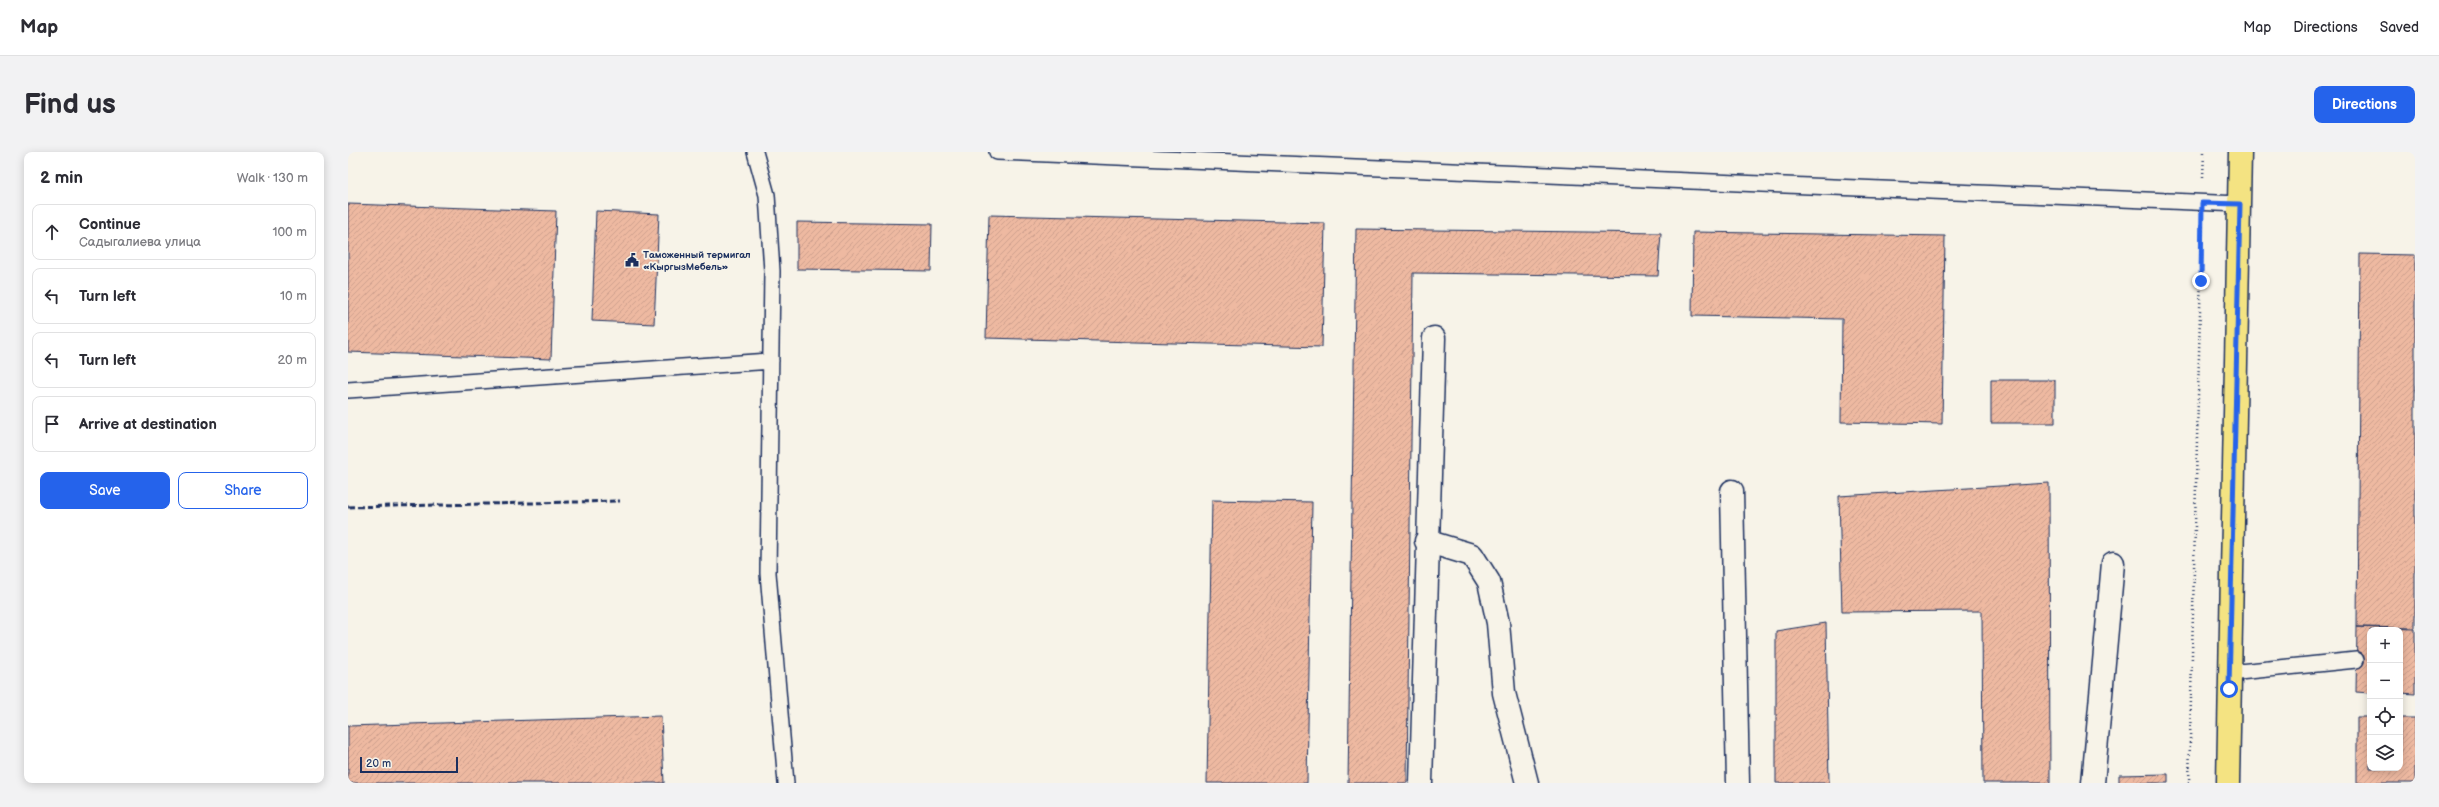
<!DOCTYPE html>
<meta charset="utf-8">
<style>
:root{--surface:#fff;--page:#f2f2f3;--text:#2b2b33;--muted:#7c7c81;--line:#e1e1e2;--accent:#2563eb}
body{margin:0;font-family:"Balsamiq Sans",sans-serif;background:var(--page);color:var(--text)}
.controls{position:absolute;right:12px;bottom:12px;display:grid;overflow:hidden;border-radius:8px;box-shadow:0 2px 10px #0003}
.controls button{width:36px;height:36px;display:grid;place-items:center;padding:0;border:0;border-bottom:1px solid var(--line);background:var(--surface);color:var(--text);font:20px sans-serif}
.scale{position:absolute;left:12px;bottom:10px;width:98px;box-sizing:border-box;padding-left:4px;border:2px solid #1b2f5e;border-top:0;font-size:11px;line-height:14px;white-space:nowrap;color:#1b2f5e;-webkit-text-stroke:3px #f7f3e8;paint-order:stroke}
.stop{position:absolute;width:12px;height:12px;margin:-9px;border:3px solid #2563eb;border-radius:50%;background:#fff}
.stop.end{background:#2563eb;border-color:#fff;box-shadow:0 1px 4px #0008}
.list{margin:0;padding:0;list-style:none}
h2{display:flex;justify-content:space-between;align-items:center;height:52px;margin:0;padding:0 16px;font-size:17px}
h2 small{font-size:13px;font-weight:400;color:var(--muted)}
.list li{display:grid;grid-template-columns:26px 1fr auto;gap:12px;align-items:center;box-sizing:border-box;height:56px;margin:0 8px 8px;padding:0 8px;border:1px solid var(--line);border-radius:8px}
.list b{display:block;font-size:15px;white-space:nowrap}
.list p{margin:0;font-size:13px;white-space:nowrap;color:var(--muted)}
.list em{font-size:13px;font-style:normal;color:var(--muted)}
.actions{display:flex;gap:8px;padding:12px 16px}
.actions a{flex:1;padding:9px 0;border:1px solid var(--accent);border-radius:8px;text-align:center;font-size:14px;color:var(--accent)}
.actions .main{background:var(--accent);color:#fff}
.icon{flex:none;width:22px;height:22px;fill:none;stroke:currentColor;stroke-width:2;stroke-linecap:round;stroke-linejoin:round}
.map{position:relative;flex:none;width:2067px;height:631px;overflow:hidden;border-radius:8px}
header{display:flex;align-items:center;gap:24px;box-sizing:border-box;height:56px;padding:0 20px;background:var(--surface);border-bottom:1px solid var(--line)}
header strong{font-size:19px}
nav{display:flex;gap:22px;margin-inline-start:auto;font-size:14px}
.intro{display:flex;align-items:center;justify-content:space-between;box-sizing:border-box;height:96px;padding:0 24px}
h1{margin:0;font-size:28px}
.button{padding:10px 18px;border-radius:8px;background:var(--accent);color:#fff;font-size:14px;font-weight:700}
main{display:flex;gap:24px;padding:0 24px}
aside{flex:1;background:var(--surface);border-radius:8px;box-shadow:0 2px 10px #0003}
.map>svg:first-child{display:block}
</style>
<header>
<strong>Map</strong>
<nav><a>Map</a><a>Directions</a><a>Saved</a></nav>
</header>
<div class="intro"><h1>Find us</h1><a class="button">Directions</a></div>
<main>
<aside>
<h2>2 min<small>Walk · 130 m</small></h2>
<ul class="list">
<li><svg class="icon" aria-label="ahead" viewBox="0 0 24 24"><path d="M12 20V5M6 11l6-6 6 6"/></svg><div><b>Continue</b><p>Садыгалиева улица</p></div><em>100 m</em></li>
<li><svg class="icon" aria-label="left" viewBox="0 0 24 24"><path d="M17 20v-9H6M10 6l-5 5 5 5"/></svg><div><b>Turn left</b></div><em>10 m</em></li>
<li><svg class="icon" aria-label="left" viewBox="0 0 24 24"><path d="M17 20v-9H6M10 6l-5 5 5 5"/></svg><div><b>Turn left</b></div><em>20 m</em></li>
<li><svg class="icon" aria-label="arrive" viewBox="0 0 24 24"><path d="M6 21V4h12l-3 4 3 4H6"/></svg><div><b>Arrive at destination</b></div></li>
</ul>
<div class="actions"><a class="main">Save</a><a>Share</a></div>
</aside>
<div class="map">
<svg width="2067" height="631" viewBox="0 0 2067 631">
<defs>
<pattern id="building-hatch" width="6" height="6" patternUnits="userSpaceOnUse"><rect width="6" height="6" fill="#eeb9a1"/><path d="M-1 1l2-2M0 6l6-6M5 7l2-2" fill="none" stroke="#cc9f8d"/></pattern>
</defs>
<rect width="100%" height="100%" fill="#f7f3e8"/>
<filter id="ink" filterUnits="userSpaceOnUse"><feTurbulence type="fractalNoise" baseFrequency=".025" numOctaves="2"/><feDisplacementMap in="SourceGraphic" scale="8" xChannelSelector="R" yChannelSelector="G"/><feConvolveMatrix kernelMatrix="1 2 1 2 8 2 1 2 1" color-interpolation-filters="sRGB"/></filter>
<g filter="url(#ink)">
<path fill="url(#building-hatch)" stroke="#1b2f5e" d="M0 52 208 59 203 207 0 200Z
M248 59 311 62 306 172 244 169Z
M641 63 977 71 974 195 638 186Z
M449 70 584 72 583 119 449 117Z
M1008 77 1313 81 1310 124 1065 121 1059 631H1000Z
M1345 80 1597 84 1594 272 1493 270 1494 167 1344 164Z
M2012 102 2067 103V476L2009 475Z
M1643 228H1707V271H1643Z
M1701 331 1702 631H1635L1634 459 1494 460 1491 344Z
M864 348 964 350 959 631H859Z
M1478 471 1481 631H1428V479Z
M2009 475 2067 477V542L2052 541V478H2022V541L2008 540Z
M313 564 316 631H0V574Z
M2009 565H2022V616H2052V566H2067V631H2009Z
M1820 622V631H1771V623Z"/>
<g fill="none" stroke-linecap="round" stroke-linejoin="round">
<g stroke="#1b2f5e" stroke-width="18">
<path id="service" d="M407 0 419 43 424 119 420 421 438 631
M649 0 1892 52
M0 238 423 209
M1881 521 2008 508"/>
</g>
<g stroke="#1b2f5e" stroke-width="25">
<path id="minor" d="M1384 339 1390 631
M1078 389 1124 403 1141 430 1150 471 1156 541 1179 631
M1073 631 1086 186
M1745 631 1765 411"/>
</g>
<g stroke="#1b2f5e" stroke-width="25">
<path id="primary" d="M1880 631 1892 0"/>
</g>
<path stroke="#1b2f5e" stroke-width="2.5" stroke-dasharray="1 3" stroke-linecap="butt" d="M1855 25 1856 0
M1841 631 1854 74"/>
<use href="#service" stroke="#f7f3e8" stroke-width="15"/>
<use href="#minor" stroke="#f7f3e8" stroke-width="22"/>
<use href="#primary" stroke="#f4e382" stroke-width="22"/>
<path stroke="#1b2f5e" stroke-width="3" stroke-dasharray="6 3" stroke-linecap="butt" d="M0 355 272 349"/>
</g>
</g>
<g fill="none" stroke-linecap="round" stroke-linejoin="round" filter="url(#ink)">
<path stroke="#2563eb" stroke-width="5" d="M1853 129 1854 51 1892 52 1881 537"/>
</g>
<defs>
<g id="civic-bare" transform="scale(1.08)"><path d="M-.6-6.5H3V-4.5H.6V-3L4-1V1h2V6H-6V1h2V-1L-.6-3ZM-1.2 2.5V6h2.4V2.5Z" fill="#1b2f5e" stroke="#f7f3e8" stroke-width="2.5" paint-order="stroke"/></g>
</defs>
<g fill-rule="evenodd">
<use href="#civic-bare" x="284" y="108"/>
</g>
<g text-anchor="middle" stroke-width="3.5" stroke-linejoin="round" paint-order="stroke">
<g font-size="10" font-weight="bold" fill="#1b2f5e" stroke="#f7f3e8" text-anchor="start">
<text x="295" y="106">Таможенный термигал<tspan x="295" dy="12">«КыргызМебель»</tspan></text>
</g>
</g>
</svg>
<div class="controls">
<button>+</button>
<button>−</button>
<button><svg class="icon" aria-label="locate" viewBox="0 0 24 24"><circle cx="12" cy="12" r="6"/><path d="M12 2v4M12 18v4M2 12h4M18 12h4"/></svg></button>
<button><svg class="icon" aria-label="layers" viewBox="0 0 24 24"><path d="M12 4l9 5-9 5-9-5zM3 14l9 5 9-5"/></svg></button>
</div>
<div class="scale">20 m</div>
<div class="stop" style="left:1881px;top:537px"></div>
<div class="stop end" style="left:1853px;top:129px"></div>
</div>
</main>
